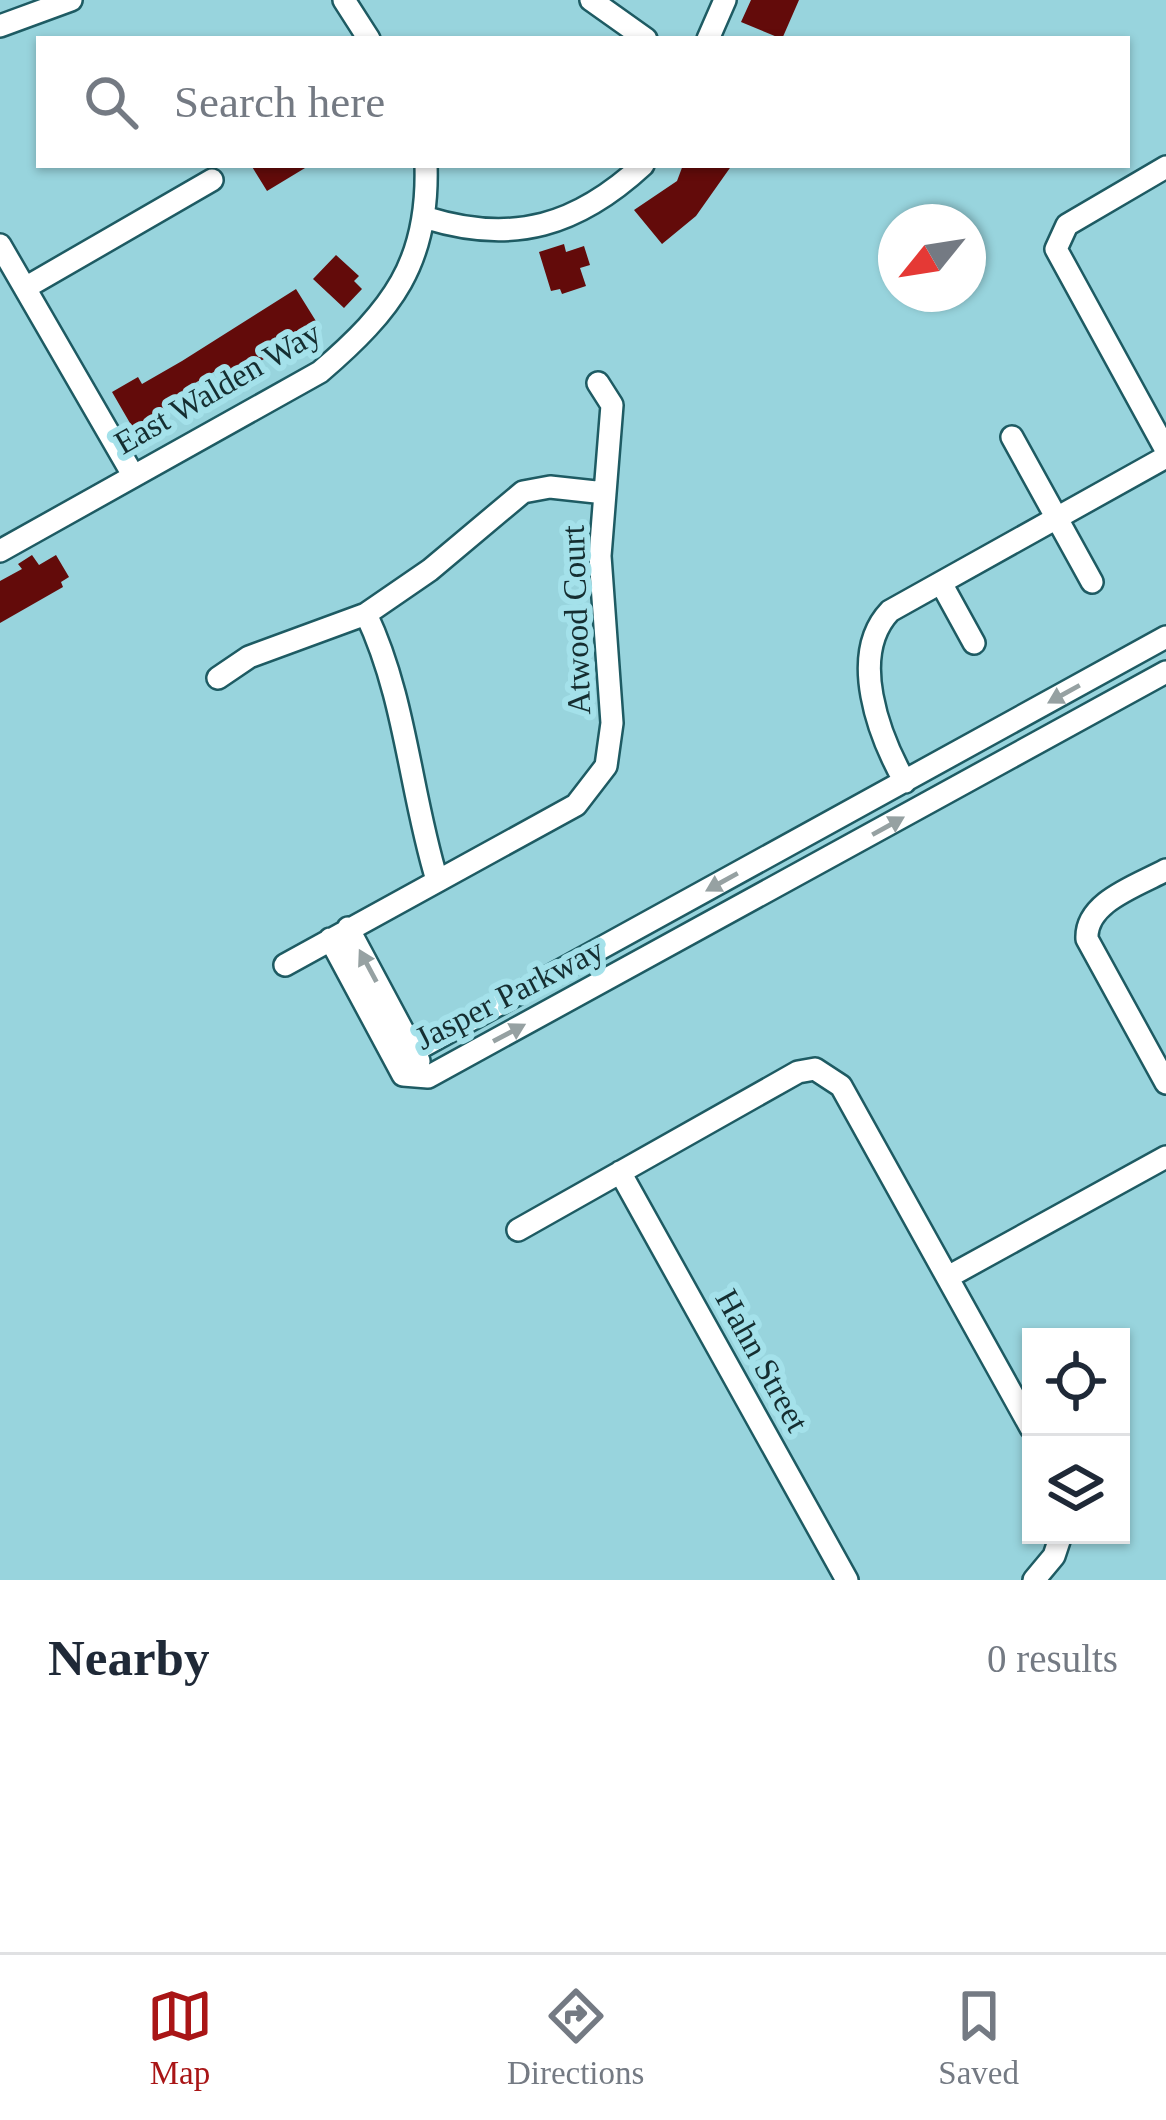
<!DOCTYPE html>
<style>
:root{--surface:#fff;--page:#f6f6f7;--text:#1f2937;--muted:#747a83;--line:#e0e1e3;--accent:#a91516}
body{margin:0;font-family:Georgia,serif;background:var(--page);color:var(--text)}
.controls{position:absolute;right:36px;bottom:36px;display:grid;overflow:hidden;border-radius:0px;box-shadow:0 3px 9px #0004}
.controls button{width:108px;height:108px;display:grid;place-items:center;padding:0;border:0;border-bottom:3px solid var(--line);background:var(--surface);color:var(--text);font:60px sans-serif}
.compass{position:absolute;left:878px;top:204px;width:108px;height:108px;border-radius:50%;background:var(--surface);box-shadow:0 3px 9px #0004;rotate:240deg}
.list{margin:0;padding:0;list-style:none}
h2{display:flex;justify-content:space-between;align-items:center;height:156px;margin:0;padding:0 48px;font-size:51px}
h2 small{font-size:39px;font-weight:400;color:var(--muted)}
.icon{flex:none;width:66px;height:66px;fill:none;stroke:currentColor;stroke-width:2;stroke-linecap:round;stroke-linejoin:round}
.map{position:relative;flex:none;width:1166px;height:1580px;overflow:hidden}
.search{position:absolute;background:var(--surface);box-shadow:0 3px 9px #0004;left:36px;right:36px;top:36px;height:132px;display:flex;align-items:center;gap:30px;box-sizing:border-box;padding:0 42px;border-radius:0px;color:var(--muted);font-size:45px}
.sheet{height:372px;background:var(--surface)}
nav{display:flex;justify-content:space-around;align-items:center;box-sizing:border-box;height:168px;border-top:3px solid var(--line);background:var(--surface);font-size:33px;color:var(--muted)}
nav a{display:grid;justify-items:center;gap:6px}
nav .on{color:var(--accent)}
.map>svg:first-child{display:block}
</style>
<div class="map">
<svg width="1166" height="1580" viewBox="0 0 1166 1580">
<rect width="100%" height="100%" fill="#98d4dd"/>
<path fill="#630b0a" d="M751 0H799L782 39 741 22Z
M251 165H310L267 191Z
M683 165H732L696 216 662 244 634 210 677 181Z
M564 244 566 252 584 246 590 265 580 268 586 286 562 294 560 289 551 291 539 252Z
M336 255 359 276 354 281 362 289 344 308 313 279Z
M296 289 319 326 224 383 217 370 195 383 200 391 134 430 112 392 138 377 142 384 182 361Z
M32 555 39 565 56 555 69 577 61 582 63 587 0 623V581L22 569 18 564Z"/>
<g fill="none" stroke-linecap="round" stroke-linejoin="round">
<g stroke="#1e5b63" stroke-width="26">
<path id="minor" d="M344 0 369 39
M591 0 646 39
M0 26 71 0
M708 39 725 0
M1166 167 1067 225 1056 249 1166 450
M427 218C514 245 578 225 643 165
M0 245 133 475
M25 288 212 180
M1012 437 1092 582
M0 551 320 372C392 310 429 263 426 165
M941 583 974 643
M366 614C406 698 410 792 437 880
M218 678 249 657 366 614 430 570 523 492 550 487 605 493
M905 782C879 736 848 655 890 611L1166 457
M1166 870C1137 886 1085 902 1087 939L1166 1083
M348 928 419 1061
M330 939 403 1075
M285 965 576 805 606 766 612 723 600 556 612 405 598 383
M403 1075 414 1051 1166 637
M403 1075 428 1077 1166 672
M620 1172 847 1580
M518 1230 798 1072 815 1069 841 1086 1031 1428
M948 1277 1166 1157
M1034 1580 1054 1556 1061 1535"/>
</g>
<use href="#minor" stroke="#fff" stroke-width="21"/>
</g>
<defs><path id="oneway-solid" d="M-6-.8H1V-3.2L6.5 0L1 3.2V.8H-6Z" transform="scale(3)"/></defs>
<g fill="#96a1a2">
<use href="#oneway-solid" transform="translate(1064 694) rotate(151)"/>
<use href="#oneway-solid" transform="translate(888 826) rotate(-29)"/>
<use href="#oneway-solid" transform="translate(722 882) rotate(151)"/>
<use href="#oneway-solid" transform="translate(368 966) rotate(-118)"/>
<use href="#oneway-solid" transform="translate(509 1033) rotate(-28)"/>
</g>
<g text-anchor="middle" stroke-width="12" stroke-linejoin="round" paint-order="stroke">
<g font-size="33" fill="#152e31" stroke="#a4e1ea">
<text transform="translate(217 387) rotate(-30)" y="12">East Walden Way</text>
<text transform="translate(575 620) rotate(-92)" y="12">Atwood Court</text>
<text transform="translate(509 993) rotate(-27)" y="12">Jasper Parkway</text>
<text transform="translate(763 1360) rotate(61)" y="12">Hahn Street</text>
</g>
</g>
</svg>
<div class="controls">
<button><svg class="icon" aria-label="locate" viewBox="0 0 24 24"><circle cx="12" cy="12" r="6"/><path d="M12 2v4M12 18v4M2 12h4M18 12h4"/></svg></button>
<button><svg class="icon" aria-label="layers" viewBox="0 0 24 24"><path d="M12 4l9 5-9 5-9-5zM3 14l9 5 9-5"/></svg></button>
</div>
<svg class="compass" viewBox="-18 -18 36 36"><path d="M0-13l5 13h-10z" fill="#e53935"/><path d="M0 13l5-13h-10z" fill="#747a83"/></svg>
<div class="search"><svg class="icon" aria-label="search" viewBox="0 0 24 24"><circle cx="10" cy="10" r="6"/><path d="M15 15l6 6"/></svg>Search here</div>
</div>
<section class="sheet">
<h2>Nearby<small>0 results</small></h2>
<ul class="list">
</ul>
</section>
<nav>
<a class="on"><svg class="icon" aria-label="map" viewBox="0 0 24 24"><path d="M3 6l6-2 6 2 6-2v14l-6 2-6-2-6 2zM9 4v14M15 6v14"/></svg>Map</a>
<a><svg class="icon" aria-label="directions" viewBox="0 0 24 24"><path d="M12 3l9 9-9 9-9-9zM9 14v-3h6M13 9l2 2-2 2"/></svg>Directions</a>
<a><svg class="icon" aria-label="saved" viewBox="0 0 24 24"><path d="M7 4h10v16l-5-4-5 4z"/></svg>Saved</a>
</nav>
